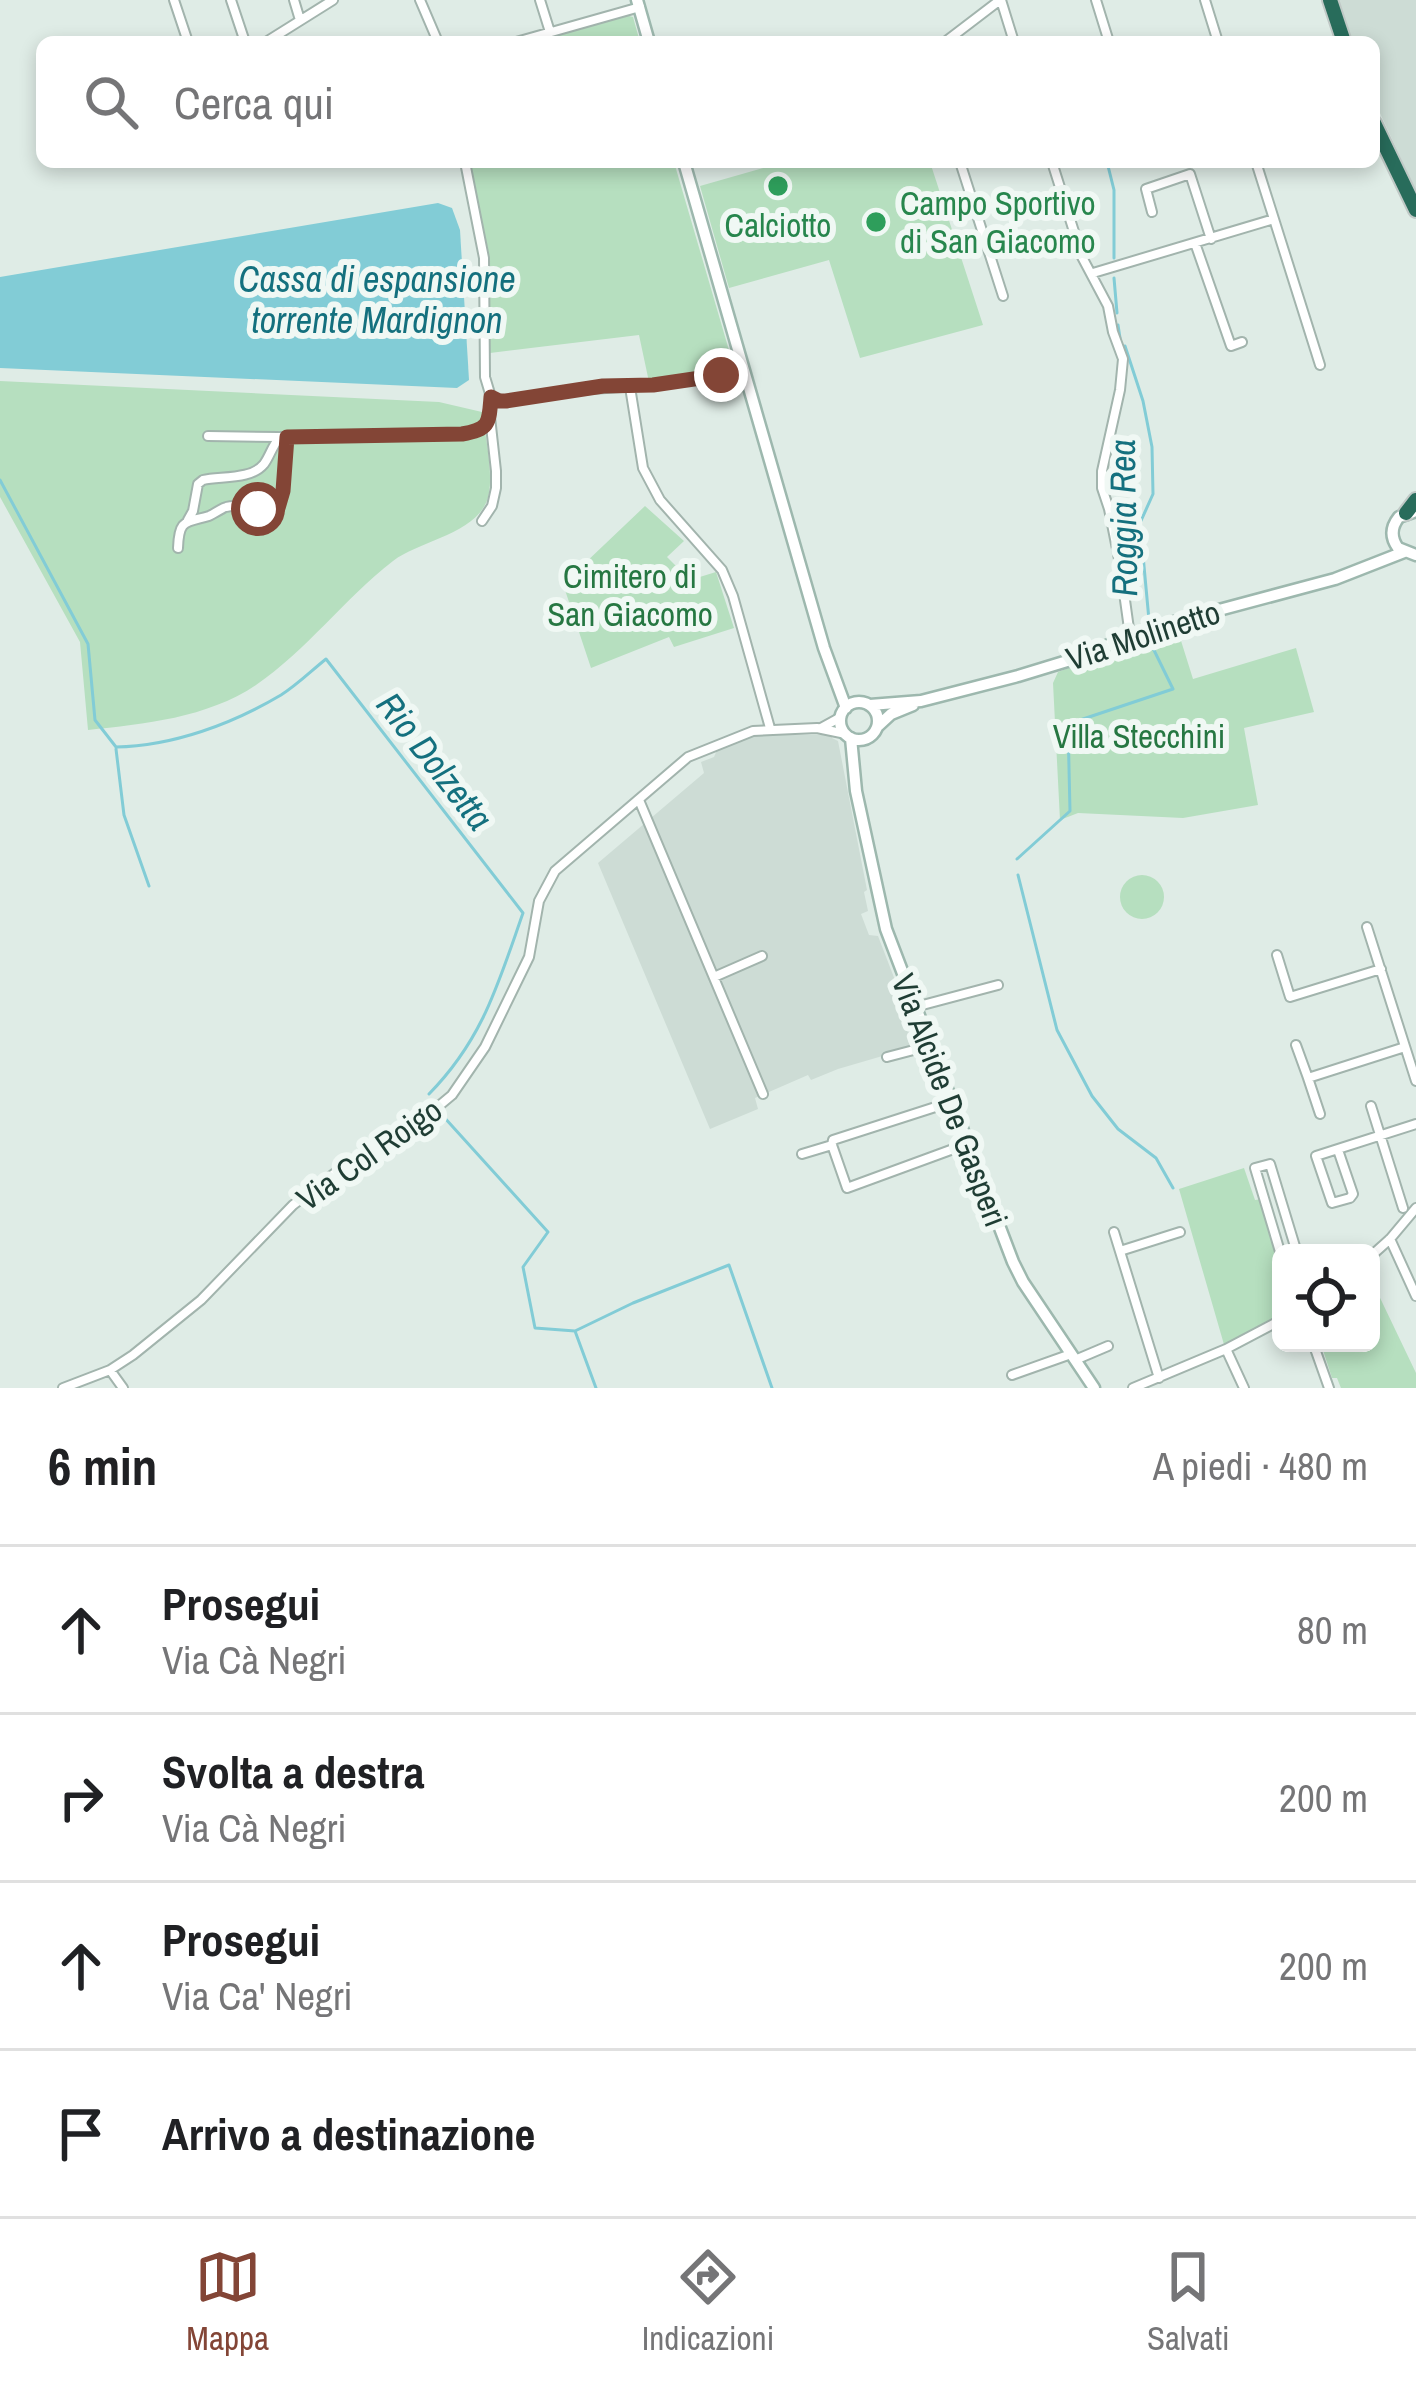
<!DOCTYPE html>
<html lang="it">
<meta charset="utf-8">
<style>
:root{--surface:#fff;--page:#f6f6f6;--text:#202124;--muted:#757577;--line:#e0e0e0;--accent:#834536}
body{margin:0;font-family:"Archivo Narrow",sans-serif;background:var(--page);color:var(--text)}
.controls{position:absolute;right:36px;bottom:36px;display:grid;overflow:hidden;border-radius:18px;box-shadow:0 6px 18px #0003}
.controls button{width:108px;height:108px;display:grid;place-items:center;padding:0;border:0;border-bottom:3px solid var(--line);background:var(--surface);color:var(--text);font:60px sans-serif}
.stop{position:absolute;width:36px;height:36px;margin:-27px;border:9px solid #834536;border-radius:50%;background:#fff}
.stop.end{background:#834536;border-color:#fff;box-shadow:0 3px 12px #0008}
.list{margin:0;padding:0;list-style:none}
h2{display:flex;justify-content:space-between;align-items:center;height:156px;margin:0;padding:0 48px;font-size:51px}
h2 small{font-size:39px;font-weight:400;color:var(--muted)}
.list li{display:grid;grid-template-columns:78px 1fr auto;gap:36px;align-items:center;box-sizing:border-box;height:168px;padding:0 48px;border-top:3px solid var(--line)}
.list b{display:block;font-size:45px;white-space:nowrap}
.list p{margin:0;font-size:39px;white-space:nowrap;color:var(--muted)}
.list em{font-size:39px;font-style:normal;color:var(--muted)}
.icon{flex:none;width:66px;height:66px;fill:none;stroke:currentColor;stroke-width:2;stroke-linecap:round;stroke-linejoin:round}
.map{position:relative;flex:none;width:1416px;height:1388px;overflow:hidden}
.search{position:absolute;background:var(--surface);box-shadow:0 6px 18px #0003;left:36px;right:36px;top:36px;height:132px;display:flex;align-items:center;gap:30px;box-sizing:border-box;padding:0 42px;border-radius:18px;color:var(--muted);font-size:45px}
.sheet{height:828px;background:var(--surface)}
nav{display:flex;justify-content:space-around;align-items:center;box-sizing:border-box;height:168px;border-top:3px solid var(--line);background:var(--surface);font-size:33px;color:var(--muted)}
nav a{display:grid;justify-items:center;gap:6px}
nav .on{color:var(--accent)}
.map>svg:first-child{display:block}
</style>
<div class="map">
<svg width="1416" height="1388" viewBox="0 0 1416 1388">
<rect width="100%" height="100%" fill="#dfece6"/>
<path fill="#cddcd5" d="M1337 0H1416V191L1374 100V42H1351Z
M759 735H832V738L838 741 867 890 864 892 868 911 861 914 869 935 878 936 920 1045 838 1069 811 1080 808 1075 755 1098 758 1109 710 1129 598 863 704 773 701 762 714 757 718 748Z"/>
<path fill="#b6dfbf" d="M626 15 633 17 640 42H533Z
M469 162H674L733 364 731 368 649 382 639 335 490 353V259Z
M784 162H930L983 325 860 358 829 260 729 288 700 186Z
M0 381 439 402 482 412C485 436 496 481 486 503 471 535 419 541 393 561 344 599 307 650 256 685 207 718 144 724 88 730L80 642 0 497Z
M645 506 684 541 667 557 690 580 716 572 734 628 674 647 669 637 591 668 563 584Z
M1177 628 1193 679 1296 648 1314 712 1244 728 1258 805 1183 818 1078 813 1060 820 1053 683 1058 672Z
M1120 897a22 22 0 1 1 44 0a22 22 0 1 1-44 0Z
M1244 1168 1255 1200 1262 1199 1281 1260V1318L1225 1348 1179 1189Z
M1371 1279 1416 1373V1388H1341L1337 1378H1332L1323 1350 1328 1349 1327 1343H1371Z"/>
<path fill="#82ccd6" d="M438 203 452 208 460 230 469 380 457 388 0 368V277Z"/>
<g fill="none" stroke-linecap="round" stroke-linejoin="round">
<path stroke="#82ccd6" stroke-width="3" d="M1107 162 1114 190V258
M1114 278 1117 313
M1118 325 1120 338
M1125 346 1143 401 1152 447 1153 494 1140 523 1149 620
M0 480 88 644 95 720 116 747C173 746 232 724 281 695 297 685 311 671 326 659L523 913C498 984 483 1039 429 1094
M116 749 124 815 149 886
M1017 859 1070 811 1068 724 1173 689 1149 640
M1018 875 1057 1030 1092 1096 1118 1129 1156 1158 1173 1188
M443 1116 548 1232 523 1267 535 1328 575 1331 596 1388
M575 1331 633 1303 729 1265 772 1388"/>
<g stroke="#a2b4ad" stroke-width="12">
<path id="street" d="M174 0 188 42
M231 0 245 42
M294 0 300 20
M420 0 438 42
M540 0 550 32
M1001 0 1014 42
M1096 0 1109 42
M1205 0 1218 42
M266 42 333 0
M516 42 640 7
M945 42 1000 0
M465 162 484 258 485 377 491 397 490 417 496 471V488L492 506 482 521
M960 162 1003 296
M1052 162 1082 257 1108 306 1113 332 1123 359 1120 390 1102 471V488L1109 509 1120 564 1130 636
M1256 162 1320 365
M1152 212 1146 189 1190 174 1211 239
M1195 243 1231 346 1242 342
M1093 273 1274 219
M630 387 643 468 660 500 722 570 733 596 770 728
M491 397 505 401 575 390 653 385 744 371
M208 436 278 437
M188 520 193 511 198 484 203 480C221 476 251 480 264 464 270 456 272 446 280 437H287
M178 548C179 519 185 523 209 516 210 516 224 507 226 507 243 503 260 512 278 508L283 491 287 437 462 434C476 432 484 431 490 417
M821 728 841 717
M639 800 763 1094
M1367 927 1416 1081
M1277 955 1290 997 1381 969
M714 977 762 956
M915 1007 998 985
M1296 1045 1308 1078 1405 1047
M887 1057 929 1046
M1308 1078 1320 1114
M951 1102 833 1140 832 1145 847 1188 967 1144
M1371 1106 1403 1208
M1338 1150 1353 1194 1350 1198 1332 1203 1316 1156 1416 1124
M802 1154 832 1145
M1114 1232 1159 1378
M1390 1239 1416 1296
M1120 1251 1180 1232
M1281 1255 1255 1168 1270 1164 1297 1253
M1371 1256 1390 1239 1416 1208
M1313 1343 1329 1388
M1226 1349 1244 1388
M1075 1360 1108 1346
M110 1370 123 1388
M1012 1375 1071 1354
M63 1388 110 1370 133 1355 201 1300 293 1205 364 1151 440 1105 452 1095 485 1047 529 957 539 901 555 871 688 757 753 731 817 728 846 734
M1133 1388 1226 1349 1281 1320"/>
</g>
<g stroke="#9db8ae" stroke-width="15">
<path id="secondary" d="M637 0 649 42
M684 162 824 648 846 708
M1416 511 1399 517C1391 527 1390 537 1398 548L1416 555
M840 721a19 19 0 1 1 38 0a19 19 0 1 1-38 0Z
M870 705 921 701 1018 676 1077 658 1148 629 1335 579 1404 552
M878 726 891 714 913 705
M851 738 856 791 886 929 1013 1262 1023 1282 1094 1388"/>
</g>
<g stroke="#c0c9c6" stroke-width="18">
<path id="highway" d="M1330 0 1344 42
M1374 123 1416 210
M1406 513 1416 500"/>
</g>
<use href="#street" stroke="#fff" stroke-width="8"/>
<use href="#secondary" stroke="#fff" stroke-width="10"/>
<use href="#highway" stroke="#286c5b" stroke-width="14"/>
</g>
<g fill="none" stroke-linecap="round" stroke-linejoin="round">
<path stroke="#834536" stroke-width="15" d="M258 509 278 508 283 491 287 437 462 434C490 429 489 423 491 397L499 401H506L603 386 653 385 721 375"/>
</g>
<g fill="#2e9e5b" stroke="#f0f8f4" stroke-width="4.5">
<circle cx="778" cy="186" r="12"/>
<circle cx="876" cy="222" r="12"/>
</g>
<g text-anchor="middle" stroke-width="12" stroke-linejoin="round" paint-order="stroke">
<g font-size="33" fill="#27864d" stroke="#f0f8f4" text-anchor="start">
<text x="900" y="215">Campo Sportivo<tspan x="900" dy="38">di San Giacomo</tspan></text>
<text x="778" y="237" text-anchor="middle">Calciotto</text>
</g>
<g font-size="33" fill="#267742" stroke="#f0f8f4">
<text x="630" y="588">Cimitero di<tspan x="630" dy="38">San Giacomo</tspan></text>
<text x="1139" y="748">Villa Stecchini</text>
</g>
<g font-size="33" fill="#1f3d34" stroke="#f0f8f4">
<text transform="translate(1143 635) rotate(-18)" y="12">Via Molinetto</text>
<text transform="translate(950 1100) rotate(69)" y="12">Via Alcide De Gasperi</text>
<text transform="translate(369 1154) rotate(-35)" y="12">Via Col Roigo</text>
</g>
<g font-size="36" font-style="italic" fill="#14707e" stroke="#f0f8f4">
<text x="377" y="292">Cassa di espansione<tspan x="377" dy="41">torrente Mardignon</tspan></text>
<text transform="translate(1123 518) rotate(-91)" y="13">Roggia Rea</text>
<text transform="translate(435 761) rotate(52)" y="13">Rio Dolzetta</text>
</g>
</g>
</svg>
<div class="controls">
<button><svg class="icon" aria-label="locate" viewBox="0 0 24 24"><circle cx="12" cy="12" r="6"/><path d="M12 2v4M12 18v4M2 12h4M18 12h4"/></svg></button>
</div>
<div class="stop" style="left:258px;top:509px"></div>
<div class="stop end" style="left:721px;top:375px"></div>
<div class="search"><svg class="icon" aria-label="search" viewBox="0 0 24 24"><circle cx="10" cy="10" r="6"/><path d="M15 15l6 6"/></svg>Cerca qui</div>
</div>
<section class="sheet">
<h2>6 min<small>A piedi · 480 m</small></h2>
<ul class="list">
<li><svg class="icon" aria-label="ahead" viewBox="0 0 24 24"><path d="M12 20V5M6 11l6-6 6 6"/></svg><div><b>Prosegui</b><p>Via Cà Negri</p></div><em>80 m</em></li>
<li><svg class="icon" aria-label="right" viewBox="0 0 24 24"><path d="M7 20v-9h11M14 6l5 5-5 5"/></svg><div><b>Svolta a destra</b><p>Via Cà Negri</p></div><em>200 m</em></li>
<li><svg class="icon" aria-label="ahead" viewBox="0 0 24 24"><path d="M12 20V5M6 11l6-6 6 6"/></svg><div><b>Prosegui</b><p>Via Ca' Negri</p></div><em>200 m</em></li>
<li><svg class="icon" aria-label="arrive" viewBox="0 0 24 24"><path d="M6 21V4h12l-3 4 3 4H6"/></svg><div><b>Arrivo a destinazione</b></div></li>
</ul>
</section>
<nav>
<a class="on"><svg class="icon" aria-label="map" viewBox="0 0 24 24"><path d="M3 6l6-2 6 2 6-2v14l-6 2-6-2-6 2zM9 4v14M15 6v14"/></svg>Mappa</a>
<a><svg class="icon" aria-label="directions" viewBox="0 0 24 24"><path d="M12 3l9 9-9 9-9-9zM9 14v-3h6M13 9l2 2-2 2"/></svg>Indicazioni</a>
<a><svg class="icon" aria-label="saved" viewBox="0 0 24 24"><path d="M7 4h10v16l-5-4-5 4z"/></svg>Salvati</a>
</nav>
